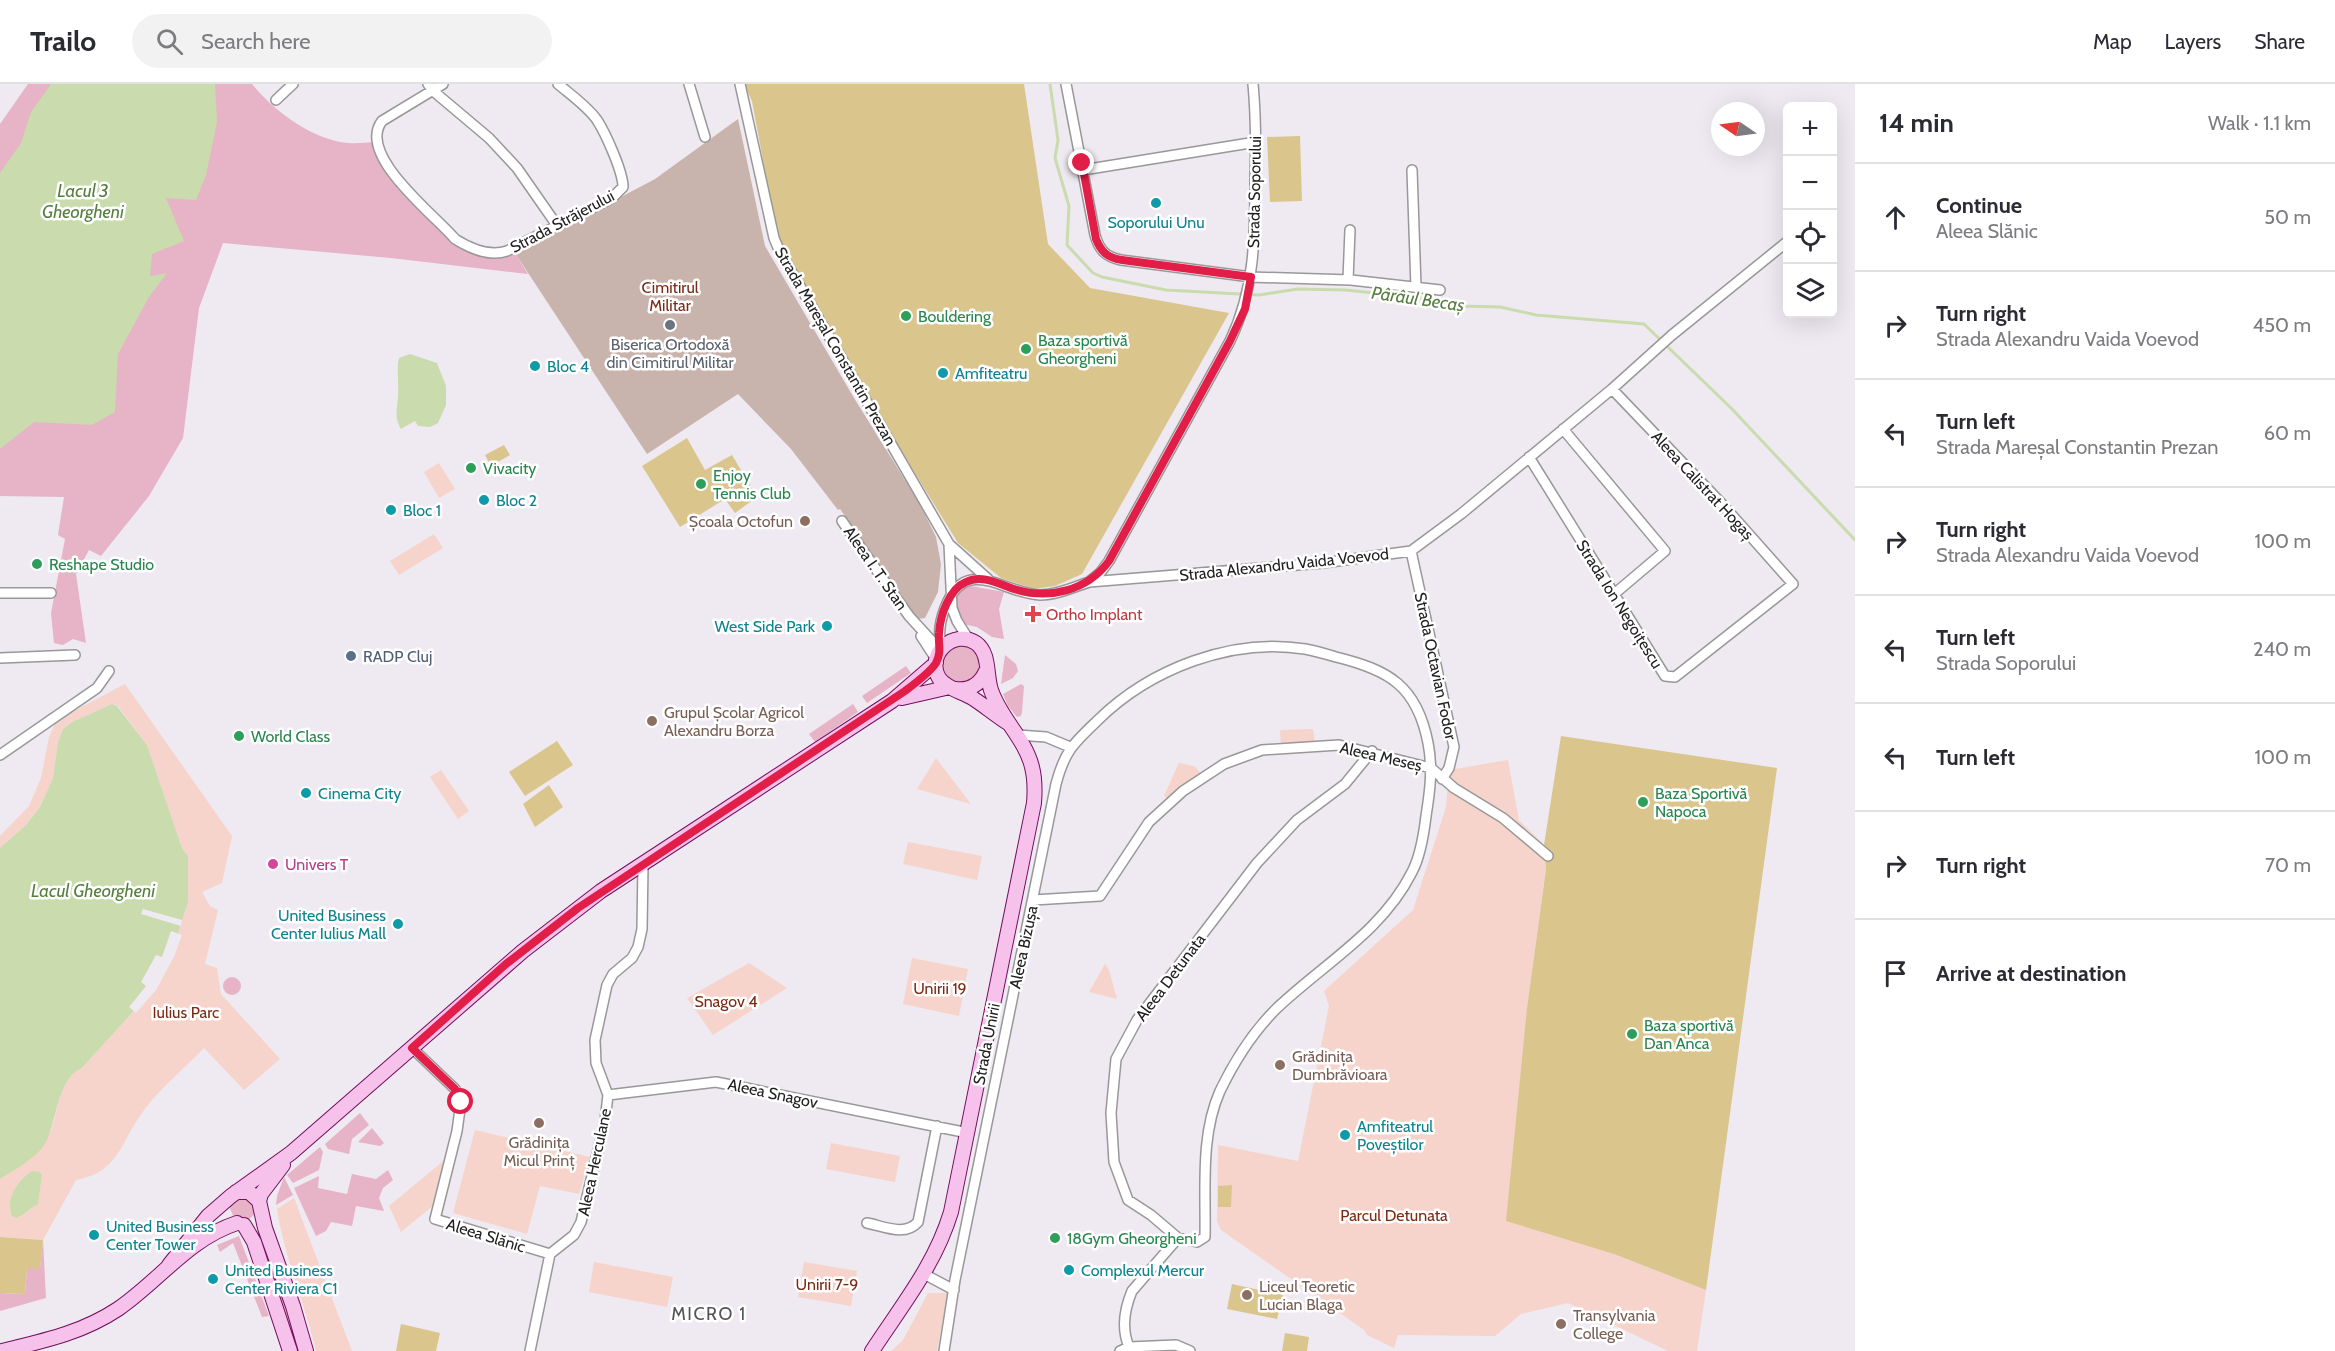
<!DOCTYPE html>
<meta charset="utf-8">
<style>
:root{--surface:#fff;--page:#f2f2f3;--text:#2b2b33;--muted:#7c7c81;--line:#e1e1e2}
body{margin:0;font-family:Cabin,sans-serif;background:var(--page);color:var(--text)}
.controls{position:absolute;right:18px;top:18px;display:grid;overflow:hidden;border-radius:9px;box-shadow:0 6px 24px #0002}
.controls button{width:54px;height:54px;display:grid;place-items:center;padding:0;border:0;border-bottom:2px solid var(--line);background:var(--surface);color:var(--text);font:30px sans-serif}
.compass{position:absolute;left:1711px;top:18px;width:54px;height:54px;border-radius:50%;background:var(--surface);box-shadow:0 6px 24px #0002;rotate:283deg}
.stop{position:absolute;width:18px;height:18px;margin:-14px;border:4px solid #e11d48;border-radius:50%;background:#fff}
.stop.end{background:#e11d48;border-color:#fff;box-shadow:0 2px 6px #0008}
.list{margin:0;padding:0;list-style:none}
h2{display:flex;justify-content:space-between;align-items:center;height:78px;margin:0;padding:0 24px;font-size:26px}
h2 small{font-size:20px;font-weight:400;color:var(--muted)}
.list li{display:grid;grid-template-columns:39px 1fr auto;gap:18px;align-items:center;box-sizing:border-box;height:108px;padding:0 24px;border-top:2px solid var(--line)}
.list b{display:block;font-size:22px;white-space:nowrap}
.list p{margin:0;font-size:20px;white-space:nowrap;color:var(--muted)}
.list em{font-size:20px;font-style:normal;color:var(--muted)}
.icon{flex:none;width:33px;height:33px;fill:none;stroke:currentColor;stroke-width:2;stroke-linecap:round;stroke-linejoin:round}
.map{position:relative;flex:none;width:1855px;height:1267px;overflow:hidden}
header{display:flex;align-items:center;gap:36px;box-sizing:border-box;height:84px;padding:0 30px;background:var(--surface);border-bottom:2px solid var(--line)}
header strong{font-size:28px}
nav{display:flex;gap:33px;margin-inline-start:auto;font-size:21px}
.search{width:420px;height:54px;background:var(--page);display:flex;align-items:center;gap:15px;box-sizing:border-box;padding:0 21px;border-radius:33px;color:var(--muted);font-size:22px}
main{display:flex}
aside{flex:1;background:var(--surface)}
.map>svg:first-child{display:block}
</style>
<header>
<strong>Trailo</strong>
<div class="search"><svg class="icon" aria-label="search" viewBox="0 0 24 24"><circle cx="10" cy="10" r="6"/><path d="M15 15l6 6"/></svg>Search here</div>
<nav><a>Map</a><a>Layers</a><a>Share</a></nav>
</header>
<main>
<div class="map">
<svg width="1855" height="1267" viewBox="0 0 1855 1267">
<rect width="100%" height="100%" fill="#efe9f1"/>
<path fill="#e7b3c6" d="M28 0H252C275 28 312 55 348 59 357 60 367 58 376 58L387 83 455 155 497 170 512 164 528 190 391 174 223 159 199 224 183 354 149 412 101 472 89 466 76 490 86 559 73 555 63 561 54 559 51 529 65 455 58 451 64 413 0 412V40Z
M971 502 1004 508 999 525 1004 555 992 553 977 543 963 540 957 532 955 515 961 506Z
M943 580a18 18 0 1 1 36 0a18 18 0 1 1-36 0Z
M1005 571 1016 580 1018 587 1013 594 1001 600Z
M906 582 911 589 867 619 862 612Z
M1021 600 1024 602 1022 628 1021 632 1017 633 1008 622 1003 610Z
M853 620 858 628 815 658 809 650Z
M223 902a9 9 0 1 1 18 0a9 9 0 1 1-18 0Z
M360 1029 369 1041 352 1055 349 1070 328 1065 325 1060Z
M372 1044 384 1059 380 1062 358 1058Z
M320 1063 323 1068 319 1086 293 1099 287 1091Z
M388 1086 393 1096 383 1104 379 1114 384 1127 356 1122 352 1142 331 1138 326 1147 316 1152 294 1104 319 1092 318 1104 347 1110 352 1090 376 1095Z
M284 1093 293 1111 276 1121 277 1112Z
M251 1112 257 1128 247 1137 234 1134 229 1122 233 1114Z
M262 1147 300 1267H295L259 1150Z
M239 1152 269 1232 262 1233 233 1159 220 1168 217 1161Z
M43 1156 46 1214 0 1227V1209L25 1210 27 1183 40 1184Z"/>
<path fill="#c8b4ac" d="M738 35 765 162 854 314 920 420 936 453 941 480 938 508 925 534 917 535 840 425 838 426 791 365 738 310 647 370 515 169 655 95Z"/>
<path fill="#f6d4cb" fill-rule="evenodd" d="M439 379 455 405 439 414 424 388Z
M434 450 443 464 399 491 390 477Z
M125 600 232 752 222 799 202 808 210 822 218 826 205 880 217 884 221 910 280 975 244 1006 204 964C185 984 157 1007 142 1029 120 1059 119 1088 76 1096L43 1156 0 1153V1095C14 1086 41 1065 49 1051 58 1034 59 991 81 985L141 919 171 871 188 818V772L182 764 147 661 118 622 112 620 72 638 63 645 58 658 53 694 40 723 26 741 0 764V752L29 722 41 694 49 653 57 636ZM32 1087 42 1092 38 1120 28 1127H10C11 1111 18 1096 32 1087Z
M1313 645 1315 658 1281 662 1280 646Z
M936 674 971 720 917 705Z
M1508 676 1519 736 1544 761 1546 784 1527 924 1614 1170 1706 1206 1697 1267H1668L1568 1219 1521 1230 1495 1252 1398 1251 1394 1264 1367 1251 1364 1246 1221 1146 1217 1137 1218 1061 1298 1077 1329 922 1324 907 1413 826 1446 723 1449 686Z
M1179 679 1194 682 1203 691 1171 717 1164 712Z
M441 686 469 727 458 735 430 693Z
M908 758 982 772 977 796 903 780Z
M912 874 968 885 959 932 903 920Z
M749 879 787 904 713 951 687 914Z
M1105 880 1109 886 1117 915 1089 908Z
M475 1046 590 1073 579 1110 540 1102 527 1150 453 1129Z
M831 1059 900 1072 895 1098 826 1085Z
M447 1074 435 1120 401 1148 389 1122Z
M294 1114 352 1267H316C305 1220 284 1172 277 1125Z
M594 1178 673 1193 667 1223 589 1208Z
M804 1178 857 1187 851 1222 798 1213Z
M928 1209H948L937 1267H891L903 1256Z"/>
<path fill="#dac68d" d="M744 0H1024L1048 160 1090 204 1229 229 1082 490 1055 502 1034 505 1001 494 958 459 913 386 777 152 752 17Z
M1300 52 1302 117 1270 118 1267 53Z
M687 354 705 386 732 371 757 413 735 429 725 415 680 443 642 382Z
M504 361 510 371 491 382 485 371Z
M1561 652 1777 684 1706 1206 1614 1170 1506 1137 1527 924 1546 785 1544 761Z
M557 657 573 681 525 712 509 688Z
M549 701 563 723 535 743 523 720Z
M1232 1101 1231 1123H1218V1102Z
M0 1153 43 1156 40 1185 27 1184 25 1210 0 1209Z
M1232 1200 1283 1211 1277 1235 1227 1225Z
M401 1240 440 1249 436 1267H396Z
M1285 1249 1309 1253 1307 1267H1282Z"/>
<path fill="#cadbad" d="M51 0H215L217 38 206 91 196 116 166 114 184 157 152 170 150 192 167 189 149 213 118 270 115 328 92 341 34 338 0 365V89L21 59 31 28Z
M410 270 437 279 446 302V321L438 339 430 343 418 342 415 337 401 345C394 333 397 326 398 313 399 302 397 290 398 279L399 274Z
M112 620 117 622 147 661 182 764 188 772V818L171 871 141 919 81 985C58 992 56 1042 45 1060 35 1075 14 1086 0 1095V764L26 741 40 723 53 694 58 658 63 645 72 638Z
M32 1087 40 1088 42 1092 38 1120 17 1134 12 1132C5 1115 18 1096 32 1087Z"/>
<path fill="#efe9f1" d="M143 825 182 836 181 842 141 830Z
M171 847 182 851 174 873 156 906 136 929 129 923 146 902 141 898 156 871 162 873Z"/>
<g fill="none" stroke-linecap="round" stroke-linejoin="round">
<path stroke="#cadbad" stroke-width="3" d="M1050 0 1058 56 1055 74 1069 122 1067 161 1093 189 1102 193 1166 206 1259 211 1298 205 1346 206 1439 216 1459 222 1500 223 1536 231 1644 240 1731 324 1855 456"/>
<g stroke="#989898" stroke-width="12">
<path id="street" d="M428 0 432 6 489 54 517 84 556 140
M443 0 382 37C356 71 435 131 455 155 471 165 489 173 507 167L612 114 623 103C623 88 606 50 597 36 587 22 571 11 558 0
M689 0 705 53
M740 0 774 154 779 166 949 460 952 524 957 537 969 556
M1066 0 1095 151C1099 166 1106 173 1121 176L1251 193 1351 196 1440 206
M276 16 293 0
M1083 86 1256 58
M1412 86 1416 203
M1348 196 1350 146
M1563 345 1665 467 1613 511
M1529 373 1665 592 1675 593 1793 500 1722 420 1612 305
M842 437 909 532 940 566
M949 460 988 495
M1411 467 1454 663 1449 684 1442 695
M1089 498 1100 489 1109 477 1230 257C1255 205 1255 153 1255 96 1256 64 1256 32 1253 0
M0 509H51
M921 552 936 575
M942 564C937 550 940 537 945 524 966 469 1004 510 1040 511 1057 511 1074 503 1089 498L1323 479 1411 467 1461 430 1612 305 1672 251 1788 157
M0 574 75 571
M1018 651 1046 653 1070 663
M0 671 97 604 109 587
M1431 684 1454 704 1503 734 1548 772
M1033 816 1100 812 1149 738 1183 707 1224 680 1262 666 1339 661 1431 684
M412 964 455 1005 461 1018 457 1047 435 1135 550 1170
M608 1011 716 998 968 1049
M867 1139C883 1142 905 1153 918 1138L937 1042
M924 1190 954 1206
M1129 1263C1121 1244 1124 1226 1132 1207L1178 1154
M530 1267 550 1170 574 1151 581 1138 605 1037 608 1011 596 979 595 956 607 901 613 890 632 874 638 863 642 845 643 781
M944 1267 955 1196 1056 700C1065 666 1074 659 1098 636 1150 585 1232 553 1305 565 1316 567 1326 570 1336 573 1389 586 1417 602 1428 659 1433 684 1430 707 1426 732 1424 749 1420 773 1412 788 1382 848 1323 880 1276 925 1253 948 1234 978 1220 1007 1200 1052 1206 1105 1205 1153L1197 1158 1178 1154 1151 1131 1128 1116 1114 1078 1111 1029 1116 975 1137 936 1257 779 1297 736 1345 700 1372 667
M1120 1267 1129 1263 1176 1261 1190 1267"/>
</g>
<g stroke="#740d5b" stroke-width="16">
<path id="secondary" d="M955 605C969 607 980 601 986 587
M902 614 950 603
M236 1108H249L259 1117 265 1144 293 1222 306 1267
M259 1117 261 1110 283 1081
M244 1141 254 1158 290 1267
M169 1181 208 1132 231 1112 291 1069 523 867 601 807 892 617 936 579
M2 1267C43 1257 82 1249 118 1225 159 1197 188 1155 237 1139
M872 1267C902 1221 935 1181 951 1128L1034 719C1035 707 1035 695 1032 683 1025 654 1000 634 991 606 986 591 990 569 976 559 954 544 925 571 939 594 946 605 964 608 974 615 986 623 997 632 1008 639"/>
</g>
<use href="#street" stroke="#fff" stroke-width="9"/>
<use href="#secondary" stroke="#f6c2ec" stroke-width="14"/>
</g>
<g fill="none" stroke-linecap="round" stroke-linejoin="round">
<path stroke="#e11d48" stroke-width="8" d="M461 1018 455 1005 412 964 506 880 578 824 905 607C913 601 931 587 936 579 942 567 938 561 939 549 940 532 949 505 966 498 982 490 999 500 1014 505 1049 516 1087 507 1109 477L1230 257 1245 225 1251 193 1122 176C1108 174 1101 168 1096 155L1082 79"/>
</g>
<g fill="#0f9aa8" stroke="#fff" stroke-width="2">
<circle cx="1156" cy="119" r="6"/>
<circle cx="535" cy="282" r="6"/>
<circle cx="943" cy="289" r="6"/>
<circle cx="484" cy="416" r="6"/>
<circle cx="391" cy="426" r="6"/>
<circle cx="827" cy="542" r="6"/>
<circle cx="306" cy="709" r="6"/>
<circle cx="398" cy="840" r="6"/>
<circle cx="1345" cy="1051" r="6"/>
<circle cx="94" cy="1151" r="6"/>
<circle cx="1069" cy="1186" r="6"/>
<circle cx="213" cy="1195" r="6"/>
</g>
<g fill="#2e9e5b" stroke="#fff" stroke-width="2">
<circle cx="906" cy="232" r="6"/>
<circle cx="1026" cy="265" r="6"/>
<circle cx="471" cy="384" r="6"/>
<circle cx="701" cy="400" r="6"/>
<circle cx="37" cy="480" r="6"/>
<circle cx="239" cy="652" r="6"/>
<circle cx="1643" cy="718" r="6"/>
<circle cx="1632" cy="950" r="6"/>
<circle cx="1055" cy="1154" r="6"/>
</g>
<circle fill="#6b7280" stroke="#fff" stroke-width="2" cx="670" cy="241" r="6"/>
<g fill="#8d6e63" stroke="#fff" stroke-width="2">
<circle cx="805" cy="437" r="6"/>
<circle cx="652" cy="637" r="6"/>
<circle cx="1280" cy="981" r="6"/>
<circle cx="539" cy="1039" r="6"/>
<circle cx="1247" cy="1211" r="6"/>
<circle cx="1561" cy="1240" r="6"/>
</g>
<path fill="#e0444e" stroke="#fff" stroke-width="2" d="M1030 521h6v6h6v6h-6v6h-6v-6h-6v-6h6z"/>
<circle fill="#5c6f8a" stroke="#fff" stroke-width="2" cx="351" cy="572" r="6"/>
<circle fill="#d1479c" stroke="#fff" stroke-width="2" cx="273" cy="780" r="6"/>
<g text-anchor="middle" stroke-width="5" stroke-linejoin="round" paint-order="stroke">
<g font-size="16" fill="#212121" stroke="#fff">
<text transform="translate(1254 108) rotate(-89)" y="6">Strada Soporului</text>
<text transform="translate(562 137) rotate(-28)" y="6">Strada Străjerului</text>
<text transform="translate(836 262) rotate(60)" y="6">Strada Mareșal Constantin Prezan</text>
<text transform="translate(1703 401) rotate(47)" y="6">Aleea Calistrat Hogaș</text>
<text transform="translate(1284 480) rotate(-6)" y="6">Strada Alexandru Vaida Voevod</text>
<text transform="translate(876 484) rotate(55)" y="6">Aleea I. T. Stan</text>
<text transform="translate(1620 520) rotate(58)" y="6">Strada Ion Negoițescu</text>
<text transform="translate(1436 582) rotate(78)" y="6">Strada Octavian Fodor</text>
<text transform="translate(1381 672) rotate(13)" y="6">Aleea Meseș</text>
<text transform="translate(1023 863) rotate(-78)" y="6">Aleea Bizușa</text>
<text transform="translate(1170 893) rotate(-53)" y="6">Aleea Detunata</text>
<text transform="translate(986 960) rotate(-79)" y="6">Strada Unirii</text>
<text transform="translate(773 1009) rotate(12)" y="6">Aleea Snagov</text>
<text transform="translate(594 1078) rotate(-78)" y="6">Aleea Herculane</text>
<text transform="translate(486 1151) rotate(17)" y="6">Aleea Slănic</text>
</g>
<g font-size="16" fill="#0d838f" stroke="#fff" text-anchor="start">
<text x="1156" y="144" text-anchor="middle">Soporului Unu</text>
<text x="547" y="288">Bloc 4</text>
<text x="955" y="295">Amfiteatru</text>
<text x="496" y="422">Bloc 2</text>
<text x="403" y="432">Bloc 1</text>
<text x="815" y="548" text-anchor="end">West Side Park</text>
<text x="318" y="715">Cinema City</text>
<text x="386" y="837" text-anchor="end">United Business<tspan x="386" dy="18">Center Iulius Mall</tspan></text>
<text x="1357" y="1048">Amfiteatrul<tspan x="1357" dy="18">Poveștilor</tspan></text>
<text x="106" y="1148">United Business<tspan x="106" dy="18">Center Tower</tspan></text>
<text x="225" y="1192">United Business<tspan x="225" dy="18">Center Riviera C1</tspan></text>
<text x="1081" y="1192">Complexul Mercur</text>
</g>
<g font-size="16" fill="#7b2a14" stroke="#fff">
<text x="670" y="209">Cimitirul<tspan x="670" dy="18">Militar</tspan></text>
<text x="940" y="910">Unirii 19</text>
<text x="726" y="923">Snagov 4</text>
<text x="186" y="934">Iulius Parc</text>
<text x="1394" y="1137">Parcul Detunata</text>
<text x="827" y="1206">Unirii 7-9</text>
</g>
<g font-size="16" fill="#27864d" stroke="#fff" text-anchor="start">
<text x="918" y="238">Bouldering</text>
<text x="1038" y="262">Baza sportivă<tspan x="1038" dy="18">Gheorgheni</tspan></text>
<text x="483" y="390">Vivacity</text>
<text x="713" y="397">Enjoy<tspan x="713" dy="18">Tennis Club</tspan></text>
<text x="49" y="486">Reshape Studio</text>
<text x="251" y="658">World Class</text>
<text x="1655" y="715">Baza Sportivă<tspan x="1655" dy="18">Napoca</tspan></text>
<text x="1644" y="947">Baza sportivă<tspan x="1644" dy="18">Dan Anca</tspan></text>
<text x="1067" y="1160">18Gym Gheorgheni</text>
</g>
<g font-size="16" fill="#5b616d" stroke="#fff">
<text x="670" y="266">Biserica Ortodoxă<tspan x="670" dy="18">din Cimitirul Militar</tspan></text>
</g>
<g font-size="16" fill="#785e54" stroke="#fff" text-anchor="start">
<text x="793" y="443" text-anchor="end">Școala Octofun</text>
<text x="664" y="634">Grupul Școlar Agricol<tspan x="664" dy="18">Alexandru Borza</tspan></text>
<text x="1292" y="978">Grădinița<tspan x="1292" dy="18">Dumbrăvioara</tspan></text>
<text x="539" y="1064" text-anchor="middle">Grădinița<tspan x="539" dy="18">Micul Prinț</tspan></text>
<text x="1259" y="1208">Liceul Teoretic<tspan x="1259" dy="18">Lucian Blaga</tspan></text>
<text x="1573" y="1237">Transylvania<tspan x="1573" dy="18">College</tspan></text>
</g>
<g font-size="16" fill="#be3a42" stroke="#fff" text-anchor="start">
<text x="1046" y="536">Ortho Implant</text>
</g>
<g font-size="16" fill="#4e5e75" stroke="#fff" text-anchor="start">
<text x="363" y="578">RADP Cluj</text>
</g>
<g font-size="16" fill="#b23c85" stroke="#fff" text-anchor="start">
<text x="285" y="786">Univers T</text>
</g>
<g font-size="18" font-style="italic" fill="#567e3f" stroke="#fff">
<text x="83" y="113">Lacul 3<tspan x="83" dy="21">Gheorgheni</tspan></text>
<text transform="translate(1418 215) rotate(8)" y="6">Pârâul Becaș</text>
<text x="93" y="813">Lacul Gheorgheni</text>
</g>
<g font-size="18" letter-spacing="1.5" fill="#545454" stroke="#fff">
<text x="709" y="1236">MICRO 1</text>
</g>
</g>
</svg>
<div class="controls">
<button>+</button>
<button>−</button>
<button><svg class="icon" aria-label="locate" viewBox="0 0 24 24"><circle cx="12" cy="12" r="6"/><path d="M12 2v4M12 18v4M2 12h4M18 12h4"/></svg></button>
<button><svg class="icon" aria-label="layers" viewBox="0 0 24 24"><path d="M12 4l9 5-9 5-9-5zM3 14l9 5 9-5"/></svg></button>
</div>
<svg class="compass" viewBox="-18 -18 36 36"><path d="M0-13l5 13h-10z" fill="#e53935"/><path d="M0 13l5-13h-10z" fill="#7c7c81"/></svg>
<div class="stop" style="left:461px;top:1018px"></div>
<div class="stop end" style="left:1082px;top:79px"></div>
</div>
<aside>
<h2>14 min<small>Walk · 1.1 km</small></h2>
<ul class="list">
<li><svg class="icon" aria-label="ahead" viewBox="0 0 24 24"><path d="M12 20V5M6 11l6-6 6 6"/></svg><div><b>Continue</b><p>Aleea Slănic</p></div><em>50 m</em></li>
<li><svg class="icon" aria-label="right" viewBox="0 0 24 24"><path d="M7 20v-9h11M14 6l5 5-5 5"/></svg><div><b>Turn right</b><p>Strada Alexandru Vaida Voevod</p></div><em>450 m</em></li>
<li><svg class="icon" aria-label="left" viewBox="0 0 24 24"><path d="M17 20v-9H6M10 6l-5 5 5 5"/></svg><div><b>Turn left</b><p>Strada Mareșal Constantin Prezan</p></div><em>60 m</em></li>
<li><svg class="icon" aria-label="right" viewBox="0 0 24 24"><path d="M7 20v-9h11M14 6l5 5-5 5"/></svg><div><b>Turn right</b><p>Strada Alexandru Vaida Voevod</p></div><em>100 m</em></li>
<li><svg class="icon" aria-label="left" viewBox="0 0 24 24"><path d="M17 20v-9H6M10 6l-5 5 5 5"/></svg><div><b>Turn left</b><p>Strada Soporului</p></div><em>240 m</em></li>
<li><svg class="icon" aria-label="left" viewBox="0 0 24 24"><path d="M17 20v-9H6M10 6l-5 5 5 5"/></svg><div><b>Turn left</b></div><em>100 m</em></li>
<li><svg class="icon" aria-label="right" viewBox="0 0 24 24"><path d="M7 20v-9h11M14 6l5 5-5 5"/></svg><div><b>Turn right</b></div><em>70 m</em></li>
<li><svg class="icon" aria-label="arrive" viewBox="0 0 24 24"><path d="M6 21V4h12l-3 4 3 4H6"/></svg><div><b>Arrive at destination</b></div></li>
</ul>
</aside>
</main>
